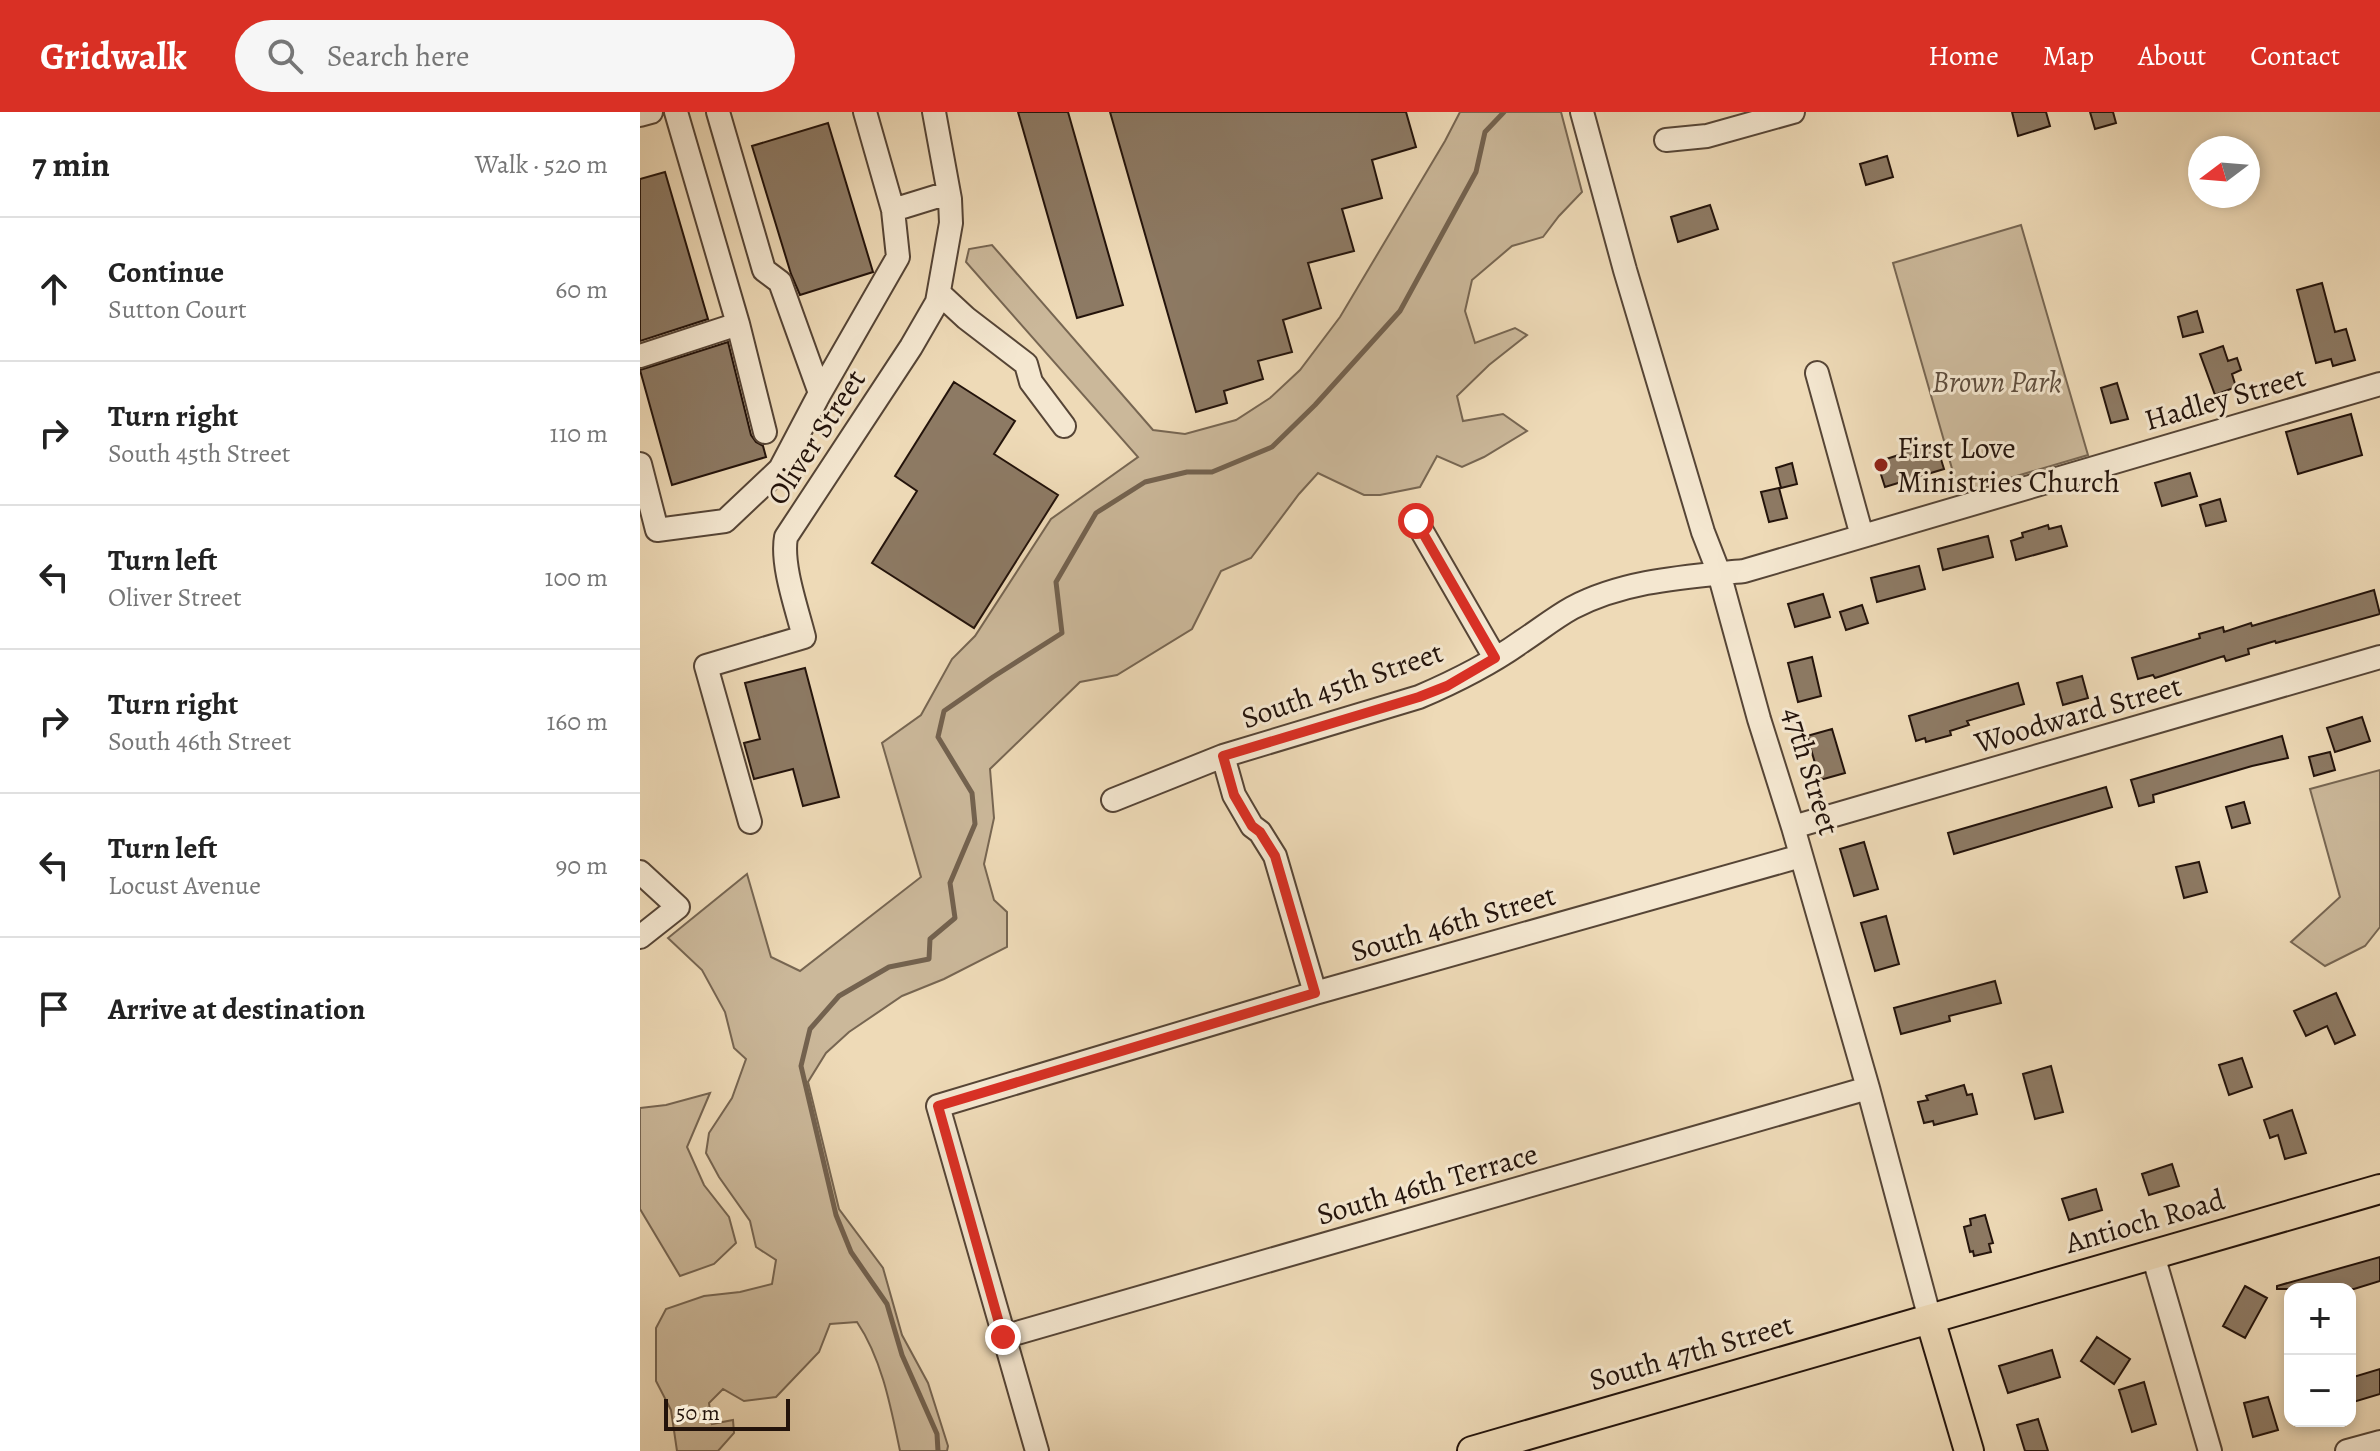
<!DOCTYPE html>
<meta charset="utf-8">
<style>
:root{--surface:#fff;--page:#f6f6f6;--text:#222;--muted:#767676;--line:#e0e0e0;--accent:#d93025}
body{margin:0;font-family:Alegreya,serif;background:var(--page);color:var(--text)}
.controls{position:absolute;right:24px;bottom:24px;display:grid;overflow:hidden;border-radius:16px;box-shadow:0 4px 12px #0003}
.controls button{width:72px;height:72px;display:grid;place-items:center;padding:0;border:0;border-bottom:2px solid var(--line);background:var(--surface);color:var(--text);font:40px sans-serif}
.compass{position:absolute;left:1548px;top:24px;width:72px;height:72px;border-radius:50%;background:var(--surface);box-shadow:0 4px 12px #0003;rotate:254deg}
.scale{position:absolute;left:24px;bottom:20px;width:126px;box-sizing:border-box;padding-left:8px;border:4px solid #23130b;border-top:0;font-size:22px;line-height:28px;white-space:nowrap;color:#23130b;-webkit-text-stroke:6px #f4e7d0;paint-order:stroke}
.stop{position:absolute;width:24px;height:24px;margin:-18px;border:6px solid #d93025;border-radius:50%;background:#fff}
.stop.end{background:#d93025;border-color:#fff;box-shadow:0 2px 8px #0008}
.list{margin:0;padding:0;list-style:none}
h2{display:flex;justify-content:space-between;align-items:center;height:104px;margin:0;padding:0 32px;font-size:34px}
h2 small{font-size:26px;font-weight:400;color:var(--muted)}
.list li{display:grid;grid-template-columns:52px 1fr auto;gap:24px;align-items:center;box-sizing:border-box;height:144px;padding:0 32px;border-top:2px solid var(--line)}
.list b{display:block;font-size:30px;white-space:nowrap}
.list p{margin:0;font-size:26px;white-space:nowrap;color:var(--muted)}
.list em{font-size:26px;font-style:normal;color:var(--muted)}
.icon{flex:none;width:44px;height:44px;fill:none;stroke:currentColor;stroke-width:2;stroke-linecap:round;stroke-linejoin:round}
.map{position:relative;flex:none;width:1740px;height:1339px;overflow:hidden}
header{display:flex;align-items:center;gap:48px;box-sizing:border-box;height:112px;padding:0 40px;background:var(--accent);color:#fff}
header strong{font-size:38px}
nav{display:flex;gap:44px;margin-inline-start:auto;font-size:28px}
.search{width:560px;height:72px;background:var(--page);display:flex;align-items:center;gap:20px;box-sizing:border-box;padding:0 28px;border-radius:44px;color:var(--muted);font-size:30px}
main{display:flex}
aside{flex:1;background:var(--surface)}
.map>svg:first-child{display:block}
</style>
<header>
<strong>Gridwalk</strong>
<div class="search"><svg class="icon" aria-label="search" viewBox="0 0 24 24"><circle cx="10" cy="10" r="6"/><path d="M15 15l6 6"/></svg>Search here</div>
<nav><a>Home</a><a>Map</a><a>About</a><a>Contact</a></nav>
</header>
<main>
<aside>
<h2>7 min<small>Walk · 520 m</small></h2>
<ul class="list">
<li><svg class="icon" aria-label="ahead" viewBox="0 0 24 24"><path d="M12 20V5M6 11l6-6 6 6"/></svg><div><b>Continue</b><p>Sutton Court</p></div><em>60 m</em></li>
<li><svg class="icon" aria-label="right" viewBox="0 0 24 24"><path d="M7 20v-9h11M14 6l5 5-5 5"/></svg><div><b>Turn right</b><p>South 45th Street</p></div><em>110 m</em></li>
<li><svg class="icon" aria-label="left" viewBox="0 0 24 24"><path d="M17 20v-9H6M10 6l-5 5 5 5"/></svg><div><b>Turn left</b><p>Oliver Street</p></div><em>100 m</em></li>
<li><svg class="icon" aria-label="right" viewBox="0 0 24 24"><path d="M7 20v-9h11M14 6l5 5-5 5"/></svg><div><b>Turn right</b><p>South 46th Street</p></div><em>160 m</em></li>
<li><svg class="icon" aria-label="left" viewBox="0 0 24 24"><path d="M17 20v-9H6M10 6l-5 5 5 5"/></svg><div><b>Turn left</b><p>Locust Avenue</p></div><em>90 m</em></li>
<li><svg class="icon" aria-label="arrive" viewBox="0 0 24 24"><path d="M6 21V4h12l-3 4 3 4H6"/></svg><div><b>Arrive at destination</b></div></li>
</ul>
</aside>
<div class="map">
<svg width="1740" height="1339" viewBox="0 0 1740 1339">
<rect width="100%" height="100%" fill="#eedab7"/>
<filter id="stains"><feTurbulence type="fractalNoise" baseFrequency=".0025" numOctaves="4"/><feColorMatrix values="0 0 0 0 .2 0 0 0 0 .09 0 0 0 0 .02 0 0 0 .5 -.17"/></filter>
<radialGradient id="worn" r=".72"><stop offset=".6" stop-color="#630" stop-opacity="0"/><stop offset="1" stop-color="#630" stop-opacity=".3"/></radialGradient>
<path fill="#cbb89a" stroke="#776652" stroke-width="2" d="M820 0H921L942 80 919 104 903 125 872 134 832 168 825 199 835 231 875 216 887 223 849 253 817 284 823 309 863 302 887 319 844 345 822 355 797 344 780 375 740 383H724L678 361 659 382 611 446 581 459 552 517 477 563 440 570 350 657 354 706 344 752 354 788 367 800V835L304 867 262 884 209 920 186 941 168 970 199 1097 243 1156 262 1223 288 1271 308 1334 307 1339H260C251 1296 242 1247 217 1210L190 1212 179 1240 136 1285 104 1289 83 1277 69 1291 72 1312 93 1308 94 1321 78 1339H37L31 1298 16 1269V1216L26 1197 64 1184 100 1180 132 1172 136 1148 116 1135 110 1109 79 1065 66 1041 69 1021 92 986 106 947 94 936 85 900 62 858 28 826 107 762 131 845 160 859 281 765 242 631 281 603 312 547 335 524 411 407 498 345 326 150 329 137 352 133 513 318 545 322 596 308 630 286 660 258 700 205 805 29Z
M1381 113 1448 343 1319 381 1253 151Z
M1740 658V815L1725 834 1685 854 1651 830 1700 785 1670 677Z
M70 981 47 1035 64 1073 89 1105 96 1131 74 1152 40 1164 0 1097V996L26 993Z"/>
<g fill="none" stroke-linecap="round" stroke-linejoin="round">
<path stroke="#73624f" stroke-width="5" d="M298 1339 297 1322 262 1243 247 1192 211 1140 196 1103 161 954 170 917 199 884 249 855 289 847 290 827 315 806 310 771 335 712 332 681 298 625 304 599 353 565 422 521 416 470 456 401 505 370 547 360H572L632 335 675 293 760 199 836 60 845 20 864 0"/>
</g>
<path fill="#8d7a64" stroke="#23130b" stroke-width="2" d="M378 0H428L483 193 437 206Z
M470 0H766L776 35 732 48 742 86 702 97 714 139 668 151 681 196 643 208 652 240 618 249 623 267 584 279 587 291 556 300Z
M1372 0H1406L1410 14 1378 24Z
M1450 0H1473L1476 11 1455 17Z
M188 11 233 160 160 183 151 162 112 34Z
M1247 44 1253 65 1226 73 1220 52Z
M25 60 68 207 0 229V67Z
M1070 93 1078 117 1038 130 1031 105Z
M1682 171 1695 220 1706 217 1715 248 1693 254 1691 247 1676 251 1657 178Z
M1557 199 1563 220 1543 225 1538 205Z
M88 230 111 323 116 330 123 334 126 345 32 373 0 258Z
M1583 234 1588 249 1597 246 1601 258 1592 262 1596 275 1575 283 1560 242Z
M314 270 375 309 354 342 418 383 334 516 232 451 277 379 255 364Z
M1477 271 1488 307 1471 311 1461 276Z
M1711 302 1722 343 1658 362 1646 320Z
M1296 331 1304 357 1245 375 1237 350Z
M1152 351 1157 372 1141 376 1136 356Z
M1550 361 1557 384 1522 394 1515 371Z
M1139 376 1147 406 1129 410 1121 380Z
M1580 387 1586 409 1566 414 1560 393Z
M1408 413 1409 417 1421 414 1427 434 1376 448 1371 429 1383 425 1382 421Z
M1348 424 1353 445 1303 458 1298 437Z
M1279 454 1285 477 1237 490 1231 466Z
M1734 478 1740 502 1636 531 1635 529 1608 537 1609 542 1586 549 1584 544 1515 566 1513 563 1498 567 1492 546 1560 526 1559 522 1583 515 1584 520 1611 511 1612 514Z
M1183 482 1190 505 1155 515 1148 492Z
M1222 493 1228 511 1206 518 1200 500Z
M1172 545 1181 584 1158 590 1148 551Z
M165 556 199 685 163 694 153 657 114 667 104 631 120 627 105 571Z
M1442 564 1448 586 1423 593 1417 571Z
M1378 571 1384 592 1327 609 1329 613 1310 619 1311 623 1286 630 1285 626 1276 629 1269 604Z
M1722 605 1730 629 1695 640 1687 616Z
M1192 617 1205 661 1180 668 1167 624Z
M1642 624 1648 646 1612 654 1513 683 1514 690 1499 694 1491 668Z
M1690 640 1695 658 1674 664 1669 645Z
M1466 675 1472 695 1314 742 1308 721Z
M1604 690 1610 711 1592 716 1586 695Z
M1224 730 1238 777 1214 784 1200 737Z
M1559 750 1567 780 1544 786 1536 755Z
M1246 804 1259 852 1235 859 1221 811Z
M1355 869 1361 891 1309 904 1310 909 1261 922 1254 896Z
M1696 881 1715 923 1695 932 1687 914 1666 924 1654 899Z
M1602 946 1612 975 1589 983 1579 953Z
M1411 954 1423 1000 1395 1007 1383 962Z
M1324 973 1327 983 1332 982 1337 1002 1294 1013 1293 1009 1284 1011 1278 990 1288 988 1286 984Z
M1652 998 1666 1041 1645 1047 1638 1023 1630 1026 1624 1008Z
M1532 1052 1539 1074 1509 1083 1502 1062Z
M1456 1077 1462 1098 1429 1108 1422 1087Z
M1345 1103 1353 1131 1349 1132 1351 1140 1334 1144 1333 1139 1330 1140 1324 1115 1331 1113 1330 1107Z
M1740 1145V1169L1714 1177H1637V1174Z
M1605 1174 1627 1186 1605 1226 1583 1214Z
M1457 1225 1490 1247 1474 1272 1441 1249Z
M1412 1238 1420 1265 1368 1281 1359 1254Z
M1740 1257V1282L1710 1291V1266Z
M1504 1270 1516 1312 1492 1320 1479 1278Z
M1628 1285 1638 1318 1613 1325 1604 1291Z
M1398 1307 1408 1339H1385L1377 1313Z"/>
<g fill="none" stroke-linecap="round" stroke-linejoin="round">
<g stroke="#564536" stroke-width="26">
<path id="minor" d="M78 0 124 158 140 170 180 281
M225 0 253 98
M942 0 985 158 1063 420 1079 461 1119 607 1153 715 1228 976 1290 1207
M0 3 11 0
M1026 28 1067 24 1153 0
M299 181 326 206 386 252 391 270 424 314
M98 212 125 320
M0 244 98 212 36 0
M1177 261 1222 424
M0 352 17 418 85 409 140 357 180 281 258 145 253 98 308 81
M776 409 855 546
M583 644 594 683 612 714 620 720 635 744 675 881
M473 688 583 644 779 585C814 570 850 552 881 530 898 519 914 506 932 496 985 468 1046 465 1104 459L1740 272
M110 710 66 554 164 525C157 497 141 453 146 425L271 235 297 190 311 111 310 87 294 0
M1153 715 1740 545
M0 760 38 795 0 825
M1513 1143 1570 1339
M363 1225 1228 976
M397 1339 298 994 675 881 1161 744
M1707 1339 1740 1330"/>
</g>
<g stroke="#23130b" stroke-width="32">
<path id="major" d="M1290 1207 1329 1339
M832 1339 1740 1077"/>
</g>
<use href="#minor" stroke="#f4e7d0" stroke-width="22"/>
<use href="#major" stroke="#eedab7" stroke-width="28"/>
</g>
<g fill="none" stroke-linecap="round" stroke-linejoin="round">
<path stroke="#d93025" stroke-width="10" d="M363 1225 298 994 675 881 635 744 620 720 612 714 594 683 583 644 779 585 807 574 855 546 776 409"/>
</g>
<circle fill="#8f2418" stroke="#f4e7d0" stroke-width="3" cx="1241" cy="353" r="8"/>
<g text-anchor="middle" stroke-width="6" stroke-linejoin="round" paint-order="stroke">
<g font-size="30" font-style="italic" fill="#5e4d3d" stroke="#f4e7d0">
<text x="1357" y="280">Brown Park</text>
</g>
<g font-size="30" fill="#23130b" stroke="#f4e7d0">
<text transform="translate(1585 286) rotate(-16)" y="10">Hadley Street</text>
<text transform="translate(176 325) rotate(-57)" y="10">Oliver Street</text>
<text transform="translate(702 573) rotate(-19)" y="10">South 45th Street</text>
<text transform="translate(1438 602) rotate(-16)" y="10">Woodward Street</text>
<text transform="translate(1171 659) rotate(73)" y="10">47th Street</text>
<text transform="translate(813 811) rotate(-16)" y="10">South 46th Street</text>
<text transform="translate(787 1072) rotate(-16)" y="10">South 46th Terrace</text>
<text transform="translate(1505 1109) rotate(-16)" y="10">Antioch Road</text>
<text transform="translate(1051 1240) rotate(-16)" y="10">South 47th Street</text>
</g>
<g font-size="30" fill="#23130b" stroke="#f4e7d0" text-anchor="start">
<text x="1257" y="346">First Love<tspan x="1257" dy="34">Ministries Church</tspan></text>
</g>
</g>
<rect width="100%" height="100%" filter="url(#stains)"/>
<rect width="100%" height="100%" fill="url(#worn)"/>
</svg>
<div class="controls">
<button>+</button>
<button>−</button>
</div>
<svg class="compass" viewBox="-18 -18 36 36"><path d="M0-13l5 13h-10z" fill="#e53935"/><path d="M0 13l5-13h-10z" fill="#767676"/></svg>
<div class="scale">50 m</div>
<div class="stop" style="left:776px;top:409px"></div>
<div class="stop end" style="left:363px;top:1225px"></div>
</div>
</main>
